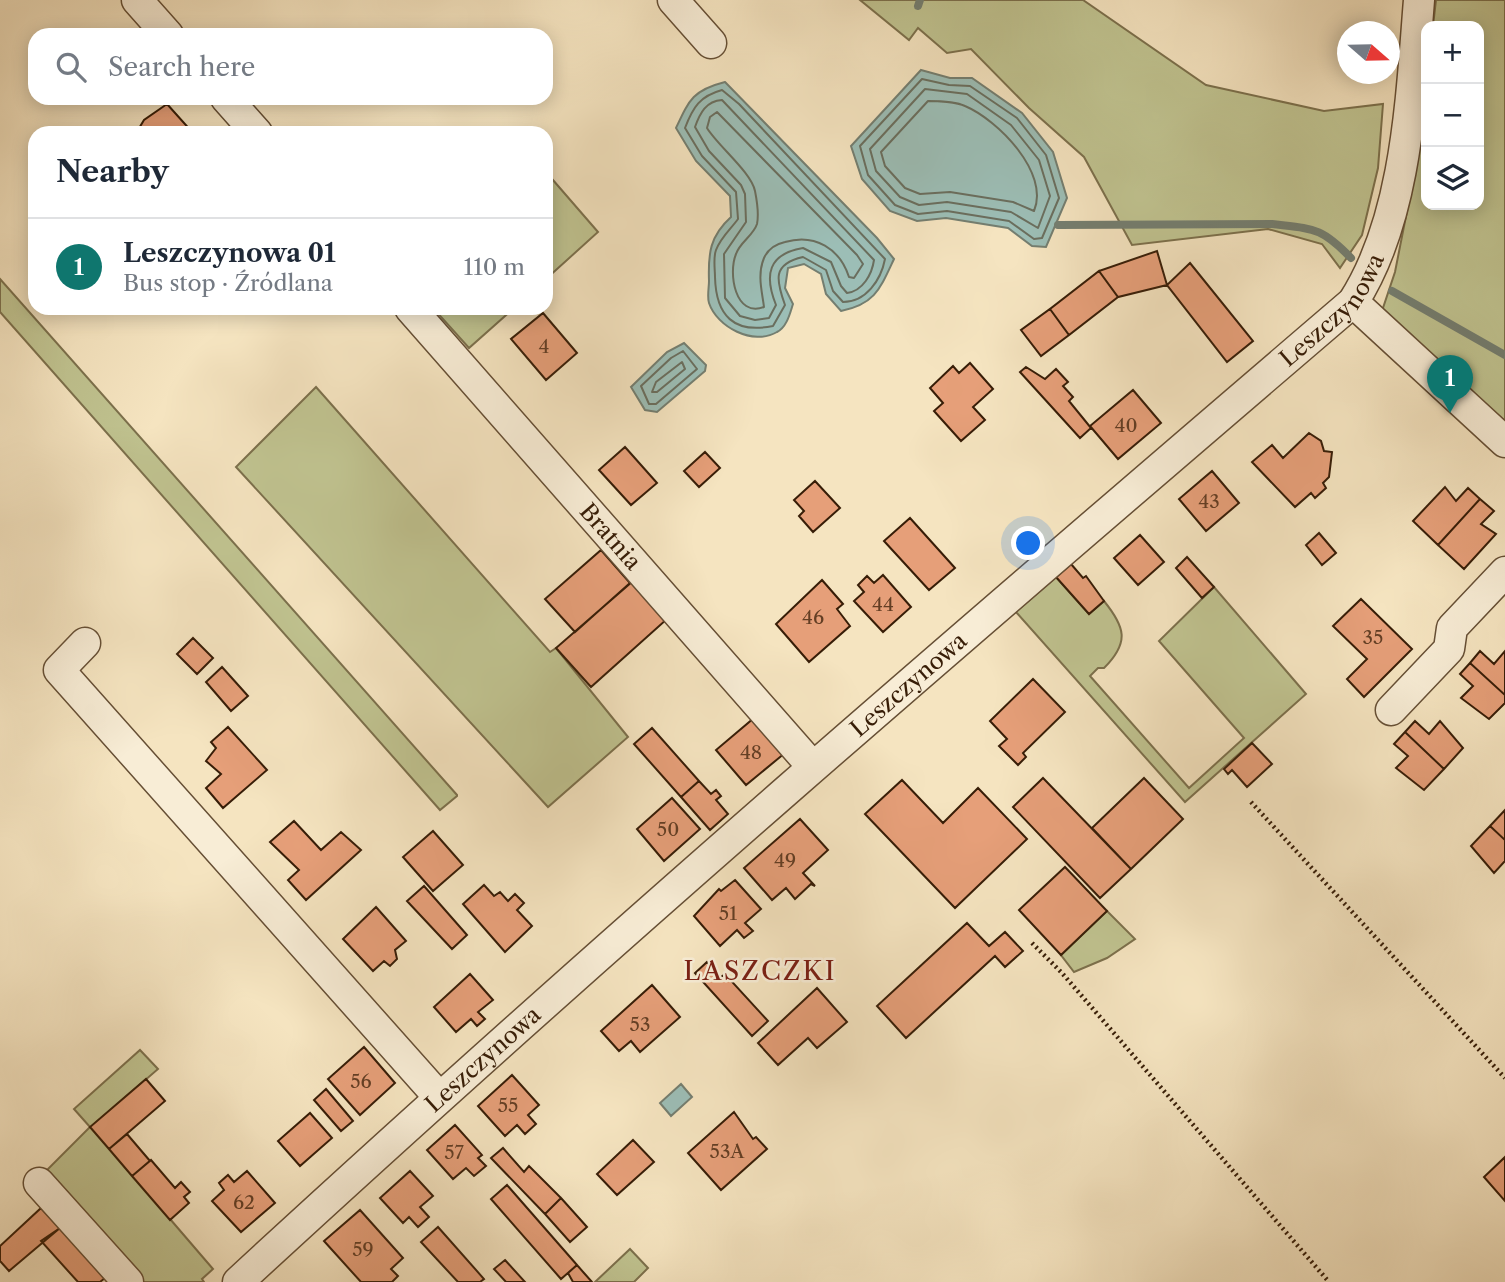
<!DOCTYPE html>
<meta charset="utf-8">
<style>
:root{--surface:#fff;--page:#f2f2f3;--text:#1f2937;--muted:#747a83;--line:#e0e1e3;--accent:#0f766e}
body{margin:0;font-family:"Libre Caslon Text",serif;background:var(--page);color:var(--text)}
.controls{position:absolute;right:21px;top:21px;display:grid;overflow:hidden;border-radius:14px;box-shadow:0 4px 18px #0003}
.controls button{width:63px;height:63px;display:grid;place-items:center;padding:0;border:0;border-bottom:2px solid var(--line);background:var(--surface);color:var(--text);font:35px sans-serif}
.compass{position:absolute;left:1337px;top:21px;width:63px;height:63px;border-radius:50%;background:var(--surface);box-shadow:0 4px 18px #0003;rotate:110deg}
.you{position:absolute;left:1029px;top:544px;width:24px;height:24px;margin:-18px;border:5px solid #fff;border-radius:50%;background:#1a73e8;box-shadow:0 0 0 10px #1a73e833}
.badge{display:grid;place-items:center;width:46px;height:46px;border-radius:50%;background:var(--accent);color:#fff;font-size:23px;font-weight:700}
.pin{position:absolute;translate:-50% -58px;filter:drop-shadow(0 2px 4px #0008)}
.pin::after{content:'';position:absolute;top:37px;width:24px;height:21px;background:inherit;clip-path:polygon(0 0,100% 0,50% 100%)}
.list{margin:0;padding:0;list-style:none}
h2{display:flex;justify-content:space-between;align-items:center;height:91px;margin:0;padding:0 28px;font-size:30px}
h2 small{font-size:23px;font-weight:400;color:var(--muted)}
.list li{display:grid;grid-template-columns:46px 1fr auto;gap:21px;align-items:center;box-sizing:border-box;height:98px;padding:0 28px;border-top:2px solid var(--line)}
.list b{display:block;font-size:26px;white-space:nowrap}
.list p{margin:0;font-size:23px;white-space:nowrap;color:var(--muted)}
.list em{font-size:23px;font-style:normal;color:var(--muted)}
.icon{flex:none;width:38px;height:38px;fill:none;stroke:currentColor;stroke-width:2;stroke-linecap:round;stroke-linejoin:round}
.map{position:relative;flex:none;width:1505px;height:1282px;overflow:hidden}
.search{position:absolute;background:var(--surface);box-shadow:0 4px 18px #0003;left:28px;top:28px;width:525px;height:77px;display:flex;align-items:center;gap:18px;box-sizing:border-box;padding:0 24px;border-radius:21px;color:var(--muted);font-size:26px}
.panel{position:absolute;background:var(--surface);box-shadow:0 4px 18px #0003;left:28px;top:126px;width:525px;height:189px;border-radius:21px}
.map>svg:first-child{display:block}
</style>
<div class="map">
<svg width="1505" height="1282" viewBox="0 0 1505 1282">
<rect width="100%" height="100%" fill="#f5e4c0"/>
<filter id="stains"><feTurbulence type="fractalNoise" baseFrequency=".00286" numOctaves="4"/><feColorMatrix values="0 0 0 0 .2 0 0 0 0 .09 0 0 0 0 .02 0 0 0 .5 -.17"/></filter>
<radialGradient id="worn" r=".72"><stop offset=".6" stop-color="#630" stop-opacity="0"/><stop offset="1" stop-color="#630" stop-opacity=".3"/></radialGradient>
<path fill="#c0c390" stroke="#7c704c" stroke-width="2" d="M860 0H1083L1206 85 1324 111 1383 104 1378 168 1362 235 1340 268 1322 244 1268 229 1132 245 1084 157 1029 108 971 49 947 53 918 28 909 40Z
M1436 0H1505V421L1381 314 1395 272 1420 145 1426 86V205H1479V26H1433Z
M546 172 598 232 546 279Z
M0 279 457 795V796L440 810 0 312Z
M433 308H514L469 348Z
M316 387 550 652 556 648 628 737 548 807 236 467Z
M1056 577 1089 614 1104 601C1125 627 1130 642 1104 668H1098L1090 676 1189 788 1244 738 1159 641 1214 587 1306 694 1185 802 1016 612Z
M1107 911 1135 939 1107 958 1074 972 1061 955Z
M140 1050 158 1069 91 1127 213 1269 202 1279 204 1282H142L45 1172 90 1127 74 1109Z
M630 1249 648 1268 634 1282H595Z"/>
<path fill="#9cbeb6" stroke="#747e70" stroke-width="2" d="M921 70 950 78H972L1022 113 1053 152 1067 198 1046 247 1032 246 1008 228 946 218 917 221 890 211 862 179 851 146Z
M725 82 877 238 894 259C880 289 875 304 841 311L826 294 821 274 804 264 788 268 785 288 793 304C790 313 787 327 777 332 753 346 717 327 709 303 707 297 709 287 709 281 708 253 710 236 731 217L730 196 696 161 676 128C689 100 693 90 725 82Z
M684 343 706 365 705 371 657 412 645 410 631 387 667 352Z
M681 1084 692 1097 671 1116 660 1103Z"/>
<g fill="none" stroke-linecap="round" stroke-linejoin="round">
<path stroke="#6a6e5e" stroke-width="2" d="M922 79 949 85 970 86 1017 118 1046 155 1059 198 1042 238 1034 239 1009 221 947 211 918 214 895 205 868 175 860 146Z
M925 89 967 94 1011 125 1039 160 1050 196 1038 228 1011 212 947 202 919 205 900 197 876 171 870 149Z
M722 90 739 104 885 259C881 280 866 302 843 302L833 291 826 270 803 257C772 264 776 280 785 305L773 326C734 334 716 316 715 277 715 269 713 258 716 250 721 237 730 230 738 219L736 192 702 156 685 128C693 107 700 96 722 90Z
M722 100 874 260C872 274 863 291 847 293L841 286 831 262 803 248C768 254 764 275 776 305L769 318 755 320 740 316 725 298 724 254 746 222 745 194 741 185 709 151 695 127C700 113 706 101 722 100Z
M928 101C937 101 957 102 965 106 998 120 1050 173 1034 211L1013 202 950 192 920 194 905 188 885 166 881 152Z
M717 112 857 255 863 264 854 278 849 277C840 249 815 233 785 242 776 244 768 249 764 258 757 275 762 291 764 307 735 318 728 273 736 254 740 242 753 236 757 224 759 214 757 201 755 191 751 172 718 146 707 128L710 117Z
M683 351 697 369 656 404H649L641 386 671 358Z
M682 362 685 369 657 392H652L656 382Z"/>
<path stroke="#747e70" stroke-width="8" d="M918 6 920 0
M1058 225 1272 224C1314 229 1321 227 1351 258
M1392 291 1505 355"/>
</g>
<path fill="#e69f79" stroke="#371d07" stroke-width="2" d="M167 104 193 133H140L138 130 144 120Z
M1157 251 1167 285 1118 297 1099 271Z
M1190 263 1253 341 1227 362 1167 285Z
M1099 271 1118 297 1069 335 1050 309Z
M1050 309 1069 335 1041 356 1021 330Z
M543 313 577 353 546 380 511 339Z
M970 363 993 389 973 407 985 420 961 441 934 411 943 403 930 388 953 366 959 373Z
M1026 367 1045 379 1056 369 1068 382 1063 386 1073 397 1069 401 1091 428 1080 438 1020 372Z
M1133 390 1161 423 1118 459 1090 426Z
M1309 433 1321 441 1324 451 1332 452 1329 477 1323 483 1326 488 1315 498 1311 493 1295 507 1252 462 1272 445 1283 458Z
M625 447 657 483 631 505 599 470Z
M705 452 720 468 699 487 684 471Z
M1212 471 1239 503 1206 531 1179 499Z
M815 481 840 508 813 532 799 516 804 511 794 500Z
M1445 487 1456 501 1468 488 1480 499 1438 545 1413 521Z
M1480 499 1494 511 1481 524 1496 534 1464 569 1438 545Z
M910 518 955 568 929 590 884 541Z
M1319 533 1336 553 1322 565 1306 545Z
M1140 535 1164 562 1138 585 1114 558Z
M601 550 630 583 575 632 545 599Z
M1187 557 1214 587 1202 598 1176 568Z
M1071 564 1083 578 1086 576 1104 601 1089 614 1056 577Z
M883 575 911 607 883 632 854 601 864 592 858 585 867 576 874 583Z
M822 580 843 604 837 609 850 626 809 662 776 624Z
M633 581 667 619 591 687 556 648Z
M1361 599 1412 649 1364 697 1347 679 1367 659 1333 626Z
M193 638 213 658 197 674 177 654Z
M1480 651 1494 664 1505 651V695L1470 663Z
M1470 663 1505 695V703L1489 719 1461 698 1473 686 1460 674Z
M222 667 248 696 231 711 206 682Z
M1033 679 1065 712 1023 753 1026 757 1018 765 999 746 1007 739 990 721Z
M754 718 785 753 746 785 716 750Z
M1415 721 1429 734 1440 721 1463 748 1444 769 1405 732Z
M228 727 267 770 223 808 206 788 221 774 206 761 216 748 211 742Z
M652 728 699 781 681 797 634 744Z
M1405 732 1444 769 1424 790 1396 768 1408 756 1394 744Z
M1252 743 1272 764 1247 787 1232 770 1228 774 1224 769Z
M1043 778 1131 869 1100 898 1013 807Z
M1144 778 1183 819 1131 869 1092 828Z
M902 780 943 823 978 788 1027 839 955 908 865 814Z
M699 781 711 794 716 790 721 796 716 800 728 814 710 830 681 797Z
M672 798 700 829 664 861 637 829Z
M1505 810V840L1490 826Z
M800 819 828 850 803 873 815 886 811 884 795 899 786 888 772 900 744 868Z
M294 821 321 850 341 832 361 850 306 900 288 880 299 870 270 842Z
M1490 826 1505 840V861L1494 873 1471 846Z
M433 831 463 865 433 891 403 857Z
M1065 867 1107 911 1061 955 1019 910Z
M735 880 761 909 745 923 753 931 744 938 737 930 720 946 694 916 719 889 721 891Z
M484 885 494 896 500 892 508 901 515 894 524 903 517 910 532 926 505 952 463 904Z
M424 886 467 935 452 949 407 901Z
M376 907 406 941 395 950 397 959 390 966 384 961 373 971 343 939Z
M967 923 989 946 1005 932 1023 951 1005 967 995 956 906 1038 877 1006Z
M707 962 721 977 725 974 768 1021 752 1036 695 973Z
M470 974 493 1000 478 1012 485 1019 477 1026 471 1019 456 1032 434 1007Z
M652 985 680 1017 640 1052 631 1041 619 1051 601 1031Z
M817 988 847 1022 817 1048 808 1038 778 1065 758 1043Z
M364 1047 395 1083 360 1115 328 1079Z
M512 1075 539 1105 528 1115 536 1124 525 1134 517 1125 505 1136 478 1106Z
M146 1079 165 1101 109 1149 90 1127Z
M326 1089 353 1121 341 1131 314 1100Z
M734 1112 753 1139 756 1137 767 1149 721 1190 688 1153Z
M310 1113 332 1138 300 1166 278 1141Z
M455 1125 482 1155 478 1158 486 1166 474 1176 466 1168 453 1179 427 1150Z
M127 1134 150 1161 132 1176 109 1149Z
M633 1140 654 1162 617 1195 597 1174Z
M503 1148 524 1172 529 1166 561 1198 545 1214 491 1158Z
M1505 1157V1201L1484 1177Z
M151 1160 175 1188 181 1182 190 1192 184 1197 189 1203 170 1220 132 1176Z
M247 1171 275 1203 241 1232 212 1201 224 1190 219 1183 228 1175 234 1182Z
M410 1171 433 1196 420 1207 429 1217 418 1227 409 1217 403 1223 380 1198Z
M507 1185 577 1265 561 1279 491 1199Z
M561 1198 587 1227 570 1242 545 1214Z
M41 1208 60 1228 9 1271 0 1261V1246Z
M360 1210 403 1258 391 1269 398 1276 392 1282H361L324 1241Z
M438 1227 484 1279 480 1282H458L421 1242Z
M60 1228 105 1278 100 1282H78L41 1241Z
M505 1260 525 1282H506L494 1269Z
M577 1265 584 1273 592 1282H573L568 1273Z"/>
<g fill="none" stroke-linecap="round" stroke-linejoin="round">
<g stroke="#664f35" stroke-width="33">
<g id="minor">
<path d="M137 0 168 35"/>
<path d="M673 0 711 43"/>
<path d="M226 98 257 133"/>
<path d="M1353 302 1505 442"/>
<path id="s1" d="M410 308 812 766"/>
<path d="M85 643 59 670 439 1097"/>
<path d="M1391 710 1449 649 1452 628 1505 572"/>
<path d="M39 1183 128 1282"/>
<path id="s2" d="M238 1282C602 946 977 624 1353 302 1407 218 1411 98 1419 0"/>
</g>
</g>
<path stroke="#371d07" stroke-width="4.5" stroke-dasharray="2 3.5" stroke-linecap="butt" d="M1251 802 1505 1078
M1032 943 1062 973 1329 1282"/>
<use href="#minor" stroke="#f8edd6" stroke-width="30"/>
</g>
<g text-anchor="middle" stroke-width="5" stroke-linejoin="round" paint-order="stroke">
<g font-size="19" fill="#633e24">
<text x="544" y="353">4</text>
<text x="1126" y="432">40</text>
<text x="1209" y="508">43</text>
<text x="883" y="611">44</text>
<text x="813" y="624">46</text>
<text x="1373" y="644">35</text>
<text x="751" y="759">48</text>
<text x="668" y="836">50</text>
<text x="785" y="867">49</text>
<text x="728" y="920">51</text>
<text x="640" y="1031">53</text>
<text x="361" y="1088">56</text>
<text x="508" y="1112">55</text>
<text x="727" y="1158">53A</text>
<text x="454" y="1159">57</text>
<text x="244" y="1209">62</text>
<text x="363" y="1256">59</text>
</g>
<g font-size="23" fill="#371d07" stroke="#f8edd6">
<text dy="8" stroke="none"><textPath href="#s2" startOffset="1465">Leszczynowa</textPath></text>
<text dy="8" stroke="none"><textPath href="#s1" startOffset="304">Bratnia</textPath></text>
<text dy="8" stroke="none"><textPath href="#s2" startOffset="898">Leszczynowa</textPath></text>
<text dy="8" stroke="none"><textPath href="#s2" startOffset="331">Leszczynowa</textPath></text>
</g>
<g font-size="26" letter-spacing="2" fill="#7a1f14" stroke="#f8edd6">
<text x="760" y="980">LASZCZKI</text>
</g>
</g>
<rect width="100%" height="100%" filter="url(#stains)"/>
<rect width="100%" height="100%" fill="url(#worn)"/>
</svg>
<div class="controls">
<button>+</button>
<button>−</button>
<button><svg class="icon" aria-label="layers" viewBox="0 0 24 24"><path d="M12 4l9 5-9 5-9-5zM3 14l9 5 9-5"/></svg></button>
</div>
<svg class="compass" viewBox="-18 -18 36 36"><path d="M0-13l5 13h-10z" fill="#e53935"/><path d="M0 13l5-13h-10z" fill="#747a83"/></svg>
<div class="you"></div>
<div class="pin badge" style="left:1450px;top:413px">1</div>
<div class="search"><svg class="icon" aria-label="search" viewBox="0 0 24 24"><circle cx="10" cy="10" r="6"/><path d="M15 15l6 6"/></svg>Search here</div>
<section class="panel">
<h2>Nearby<small></small></h2>
<ul class="list">
<li><span class="badge">1</span><div><b>Leszczynowa 01</b><p>Bus stop · Źródlana</p></div><em>110 m</em></li>
</ul>
</section>
</div>
